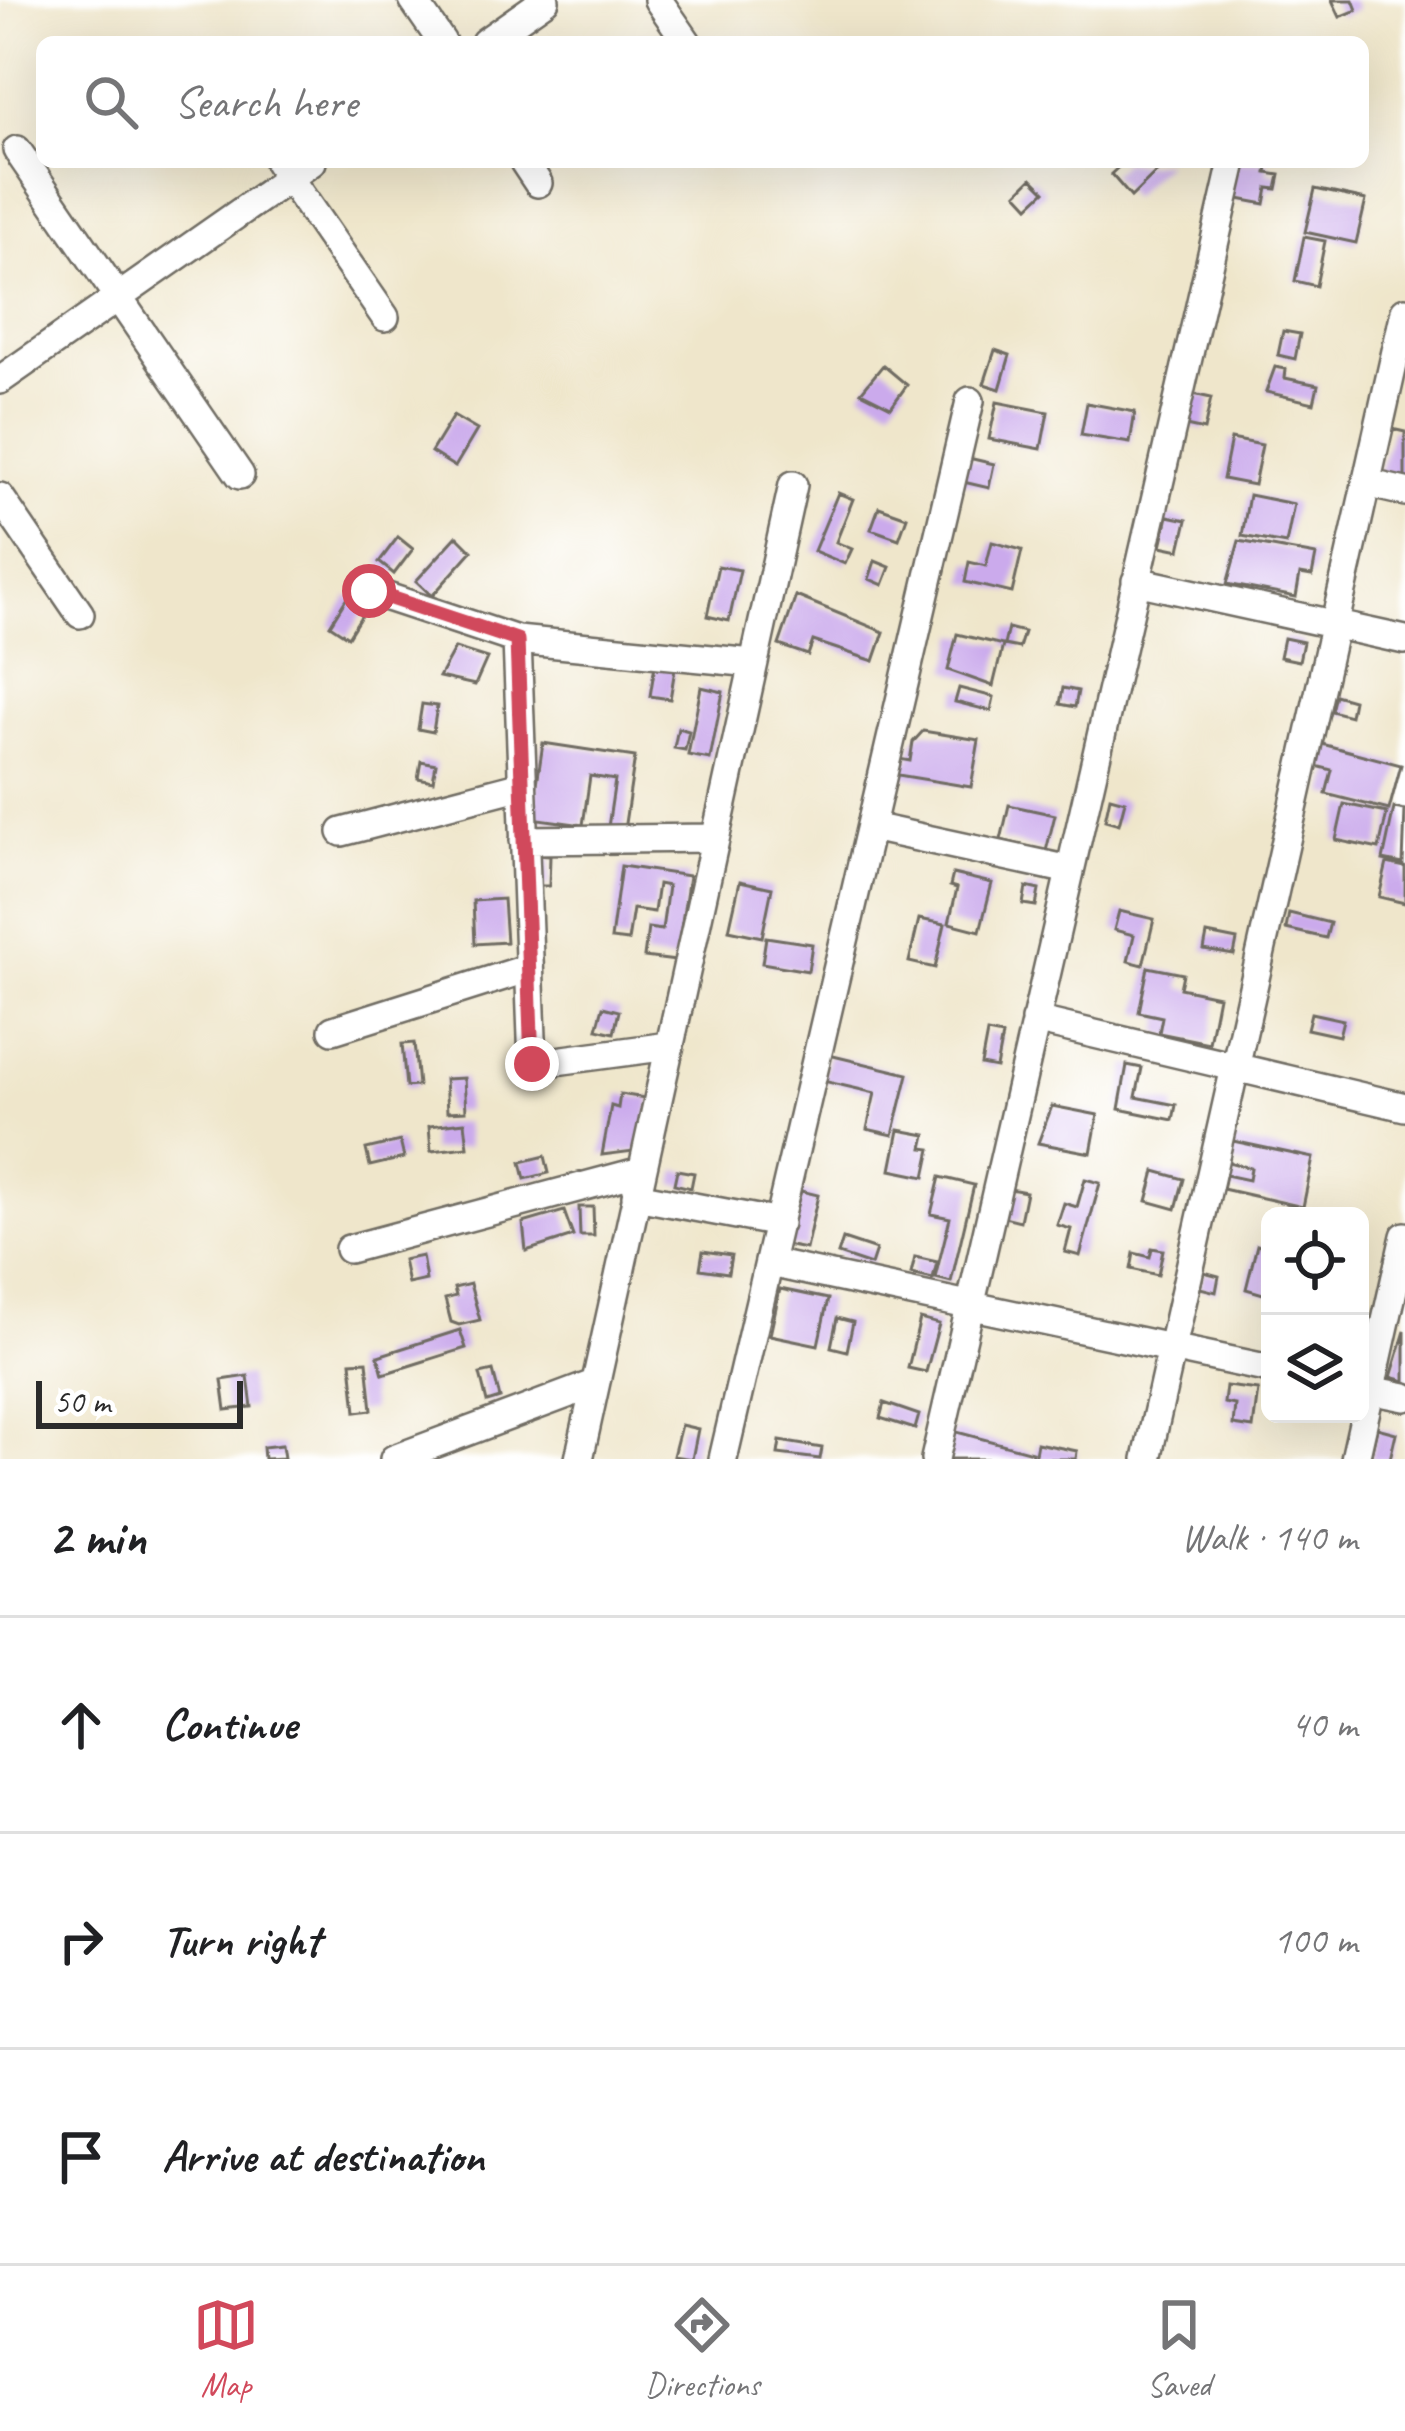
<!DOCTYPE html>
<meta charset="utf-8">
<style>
:root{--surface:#fff;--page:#f2f2f2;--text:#202124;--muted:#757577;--line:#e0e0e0;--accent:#d1495b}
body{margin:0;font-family:Caveat,sans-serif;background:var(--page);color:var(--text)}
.controls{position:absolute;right:36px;bottom:36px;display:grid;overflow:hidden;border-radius:18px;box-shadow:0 12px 48px #0002}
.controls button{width:108px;height:108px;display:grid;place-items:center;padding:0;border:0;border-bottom:3px solid var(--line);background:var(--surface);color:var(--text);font:60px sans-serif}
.scale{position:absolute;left:36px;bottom:30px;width:207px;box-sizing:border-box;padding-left:12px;border:6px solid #2b2b2b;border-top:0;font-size:33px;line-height:42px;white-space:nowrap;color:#2b2b2b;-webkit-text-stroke:9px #fff;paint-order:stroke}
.stop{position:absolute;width:36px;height:36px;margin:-27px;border:9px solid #d1495b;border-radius:50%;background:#fff}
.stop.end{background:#d1495b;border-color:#fff;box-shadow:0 3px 12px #0008}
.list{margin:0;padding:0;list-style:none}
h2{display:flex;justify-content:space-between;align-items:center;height:156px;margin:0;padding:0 48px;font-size:51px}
h2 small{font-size:39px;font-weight:400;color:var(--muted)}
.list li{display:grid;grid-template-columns:78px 1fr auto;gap:36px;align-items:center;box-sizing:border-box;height:216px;padding:0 48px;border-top:3px solid var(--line)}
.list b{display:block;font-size:45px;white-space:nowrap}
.list em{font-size:39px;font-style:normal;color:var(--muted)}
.icon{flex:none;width:66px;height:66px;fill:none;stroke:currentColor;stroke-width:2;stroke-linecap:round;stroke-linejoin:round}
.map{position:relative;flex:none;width:1405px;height:1459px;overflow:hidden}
.search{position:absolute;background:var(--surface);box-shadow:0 12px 48px #0002;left:36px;right:36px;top:36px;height:132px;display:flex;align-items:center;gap:30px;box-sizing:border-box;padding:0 42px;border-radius:18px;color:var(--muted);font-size:45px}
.sheet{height:804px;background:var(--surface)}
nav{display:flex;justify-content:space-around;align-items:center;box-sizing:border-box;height:168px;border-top:3px solid var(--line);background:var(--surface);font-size:33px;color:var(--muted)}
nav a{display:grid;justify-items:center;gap:6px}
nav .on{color:var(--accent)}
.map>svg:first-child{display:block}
</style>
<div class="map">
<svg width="1405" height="1459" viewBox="0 0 1405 1459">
<rect width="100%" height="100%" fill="#fff"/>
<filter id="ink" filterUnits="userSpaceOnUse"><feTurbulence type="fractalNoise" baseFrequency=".00833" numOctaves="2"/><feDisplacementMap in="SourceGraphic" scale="24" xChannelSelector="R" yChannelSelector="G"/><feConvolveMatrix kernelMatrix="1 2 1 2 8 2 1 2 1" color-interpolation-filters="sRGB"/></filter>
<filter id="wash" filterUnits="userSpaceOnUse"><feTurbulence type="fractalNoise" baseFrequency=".004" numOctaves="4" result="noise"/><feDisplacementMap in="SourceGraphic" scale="48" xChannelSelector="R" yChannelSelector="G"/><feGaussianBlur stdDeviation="2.7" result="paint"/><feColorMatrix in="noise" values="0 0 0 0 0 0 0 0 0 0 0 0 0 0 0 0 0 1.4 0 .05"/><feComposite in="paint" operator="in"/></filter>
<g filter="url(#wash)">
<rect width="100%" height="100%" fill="#efe6cb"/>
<g id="blocks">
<path fill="#cbaaec" d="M1332 0H1353L1357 10 1340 17Z
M1124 162 1140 165 1167 162 1131 197 1111 174Z
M1235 162H1269L1267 173 1280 175 1277 189 1268 188 1265 204 1228 197Z
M1032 178 1045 191 1029 206 1017 193Z
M1315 189 1366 200 1356 243 1305 232Z
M1304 237 1325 241 1316 286 1295 281Z
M1283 331 1300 334 1295 359 1278 355Z
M995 350 1010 355 1000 389 984 384Z
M883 365 907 385 891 407 861 392Z
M1275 367 1286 369 1285 378 1318 385 1314 403 1266 392Z
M1193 394 1211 398 1204 430 1186 426Z
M997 402 1048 412 1041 449 989 439Z
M1087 403 1135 412 1130 443 1081 435Z
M453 416 477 430 455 467 431 452Z
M1392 429 1405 432V483L1378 477Z
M1231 439 1262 445 1254 485 1223 479Z
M960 456 994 464 989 488 955 480Z
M838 493 853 499 836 542 852 549 845 564 814 551Z
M1249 495 1294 504 1286 544 1242 536Z
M879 507 907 517 899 539 871 529Z
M1168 516 1187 520 1180 550 1161 546Z
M457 536 472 551 432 596 416 581Z
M398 537 413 549 394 574 379 562Z
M1239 541 1316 555 1312 576 1300 574 1296 597 1227 584Z
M992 542 1022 550 1012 593 965 582 969 562 986 566Z
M875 561 890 567 883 585 869 579Z
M718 566 740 570 729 621 707 616Z
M348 596 366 608 348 637 330 625Z
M796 596 884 632 874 661 813 641 808 655 779 645Z
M1008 628 1024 632 1019 648 1004 645Z
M957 634 1003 645 993 686 948 670Z
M1284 638 1303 642 1299 661 1280 657Z
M455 648 487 658 475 685 439 677Z
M655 665 675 669 670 699 650 696Z
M701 687 723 692 710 759 688 755Z
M959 688 994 697 991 711 955 702Z
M1063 688 1078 691 1075 707 1060 704Z
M1335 695 1353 700 1350 716 1331 711Z
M422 704 437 706 433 732 418 729Z
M678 728 689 731 685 750 674 748Z
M923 731 979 740 971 787 886 773 888 757 910 761 913 742Z
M543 743 635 757 624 830 608 827 615 780 590 776 583 825 532 818Z
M1322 744 1401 765 1389 810 1326 794 1332 770 1316 766Z
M421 761 436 764 433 781 418 778Z
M1110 797 1125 801 1119 824 1105 820Z
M1344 804 1387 813 1379 849 1336 840Z
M1009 805 1055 815 1046 851 1001 840Z
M1394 808 1405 810 1403 864 1383 860Z
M536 855 550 856 549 886H535Z
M1387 863 1405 867V903L1379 897Z
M621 866 689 876 676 961 644 957 648 928 662 930 668 886 658 884 654 912 633 909 628 941 611 939Z
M953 874 992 883 980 931 949 923 957 888 950 886Z
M740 881 772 888 762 937 729 930Z
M1026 887 1039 890 1036 906 1023 904Z
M503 899 506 942 475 944 473 901Z
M1119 911 1154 919 1143 965 1128 961 1134 935 1114 930Z
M1289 913 1330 923 1326 938 1286 929Z
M919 919 945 924 935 968 909 962Z
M1207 934 1237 940 1234 955 1204 950Z
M766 937 812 944 808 971 762 963Z
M1148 967 1183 974 1180 988 1218 996 1209 1043 1159 1033 1162 1017 1139 1012Z
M603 1007 619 1011 614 1033 597 1029Z
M1311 1013 1343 1020 1339 1036 1307 1029Z
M987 1033 1002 1036 996 1068 981 1065Z
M414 1043 418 1086 406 1087 402 1044Z
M829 1055 908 1074 893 1135 867 1129 875 1093 823 1081Z
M1127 1065 1142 1068 1136 1097 1176 1105 1173 1120 1119 1109Z
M464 1078 466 1111 447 1112 445 1079Z
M620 1094 651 1099 642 1150 602 1155 611 1106 618 1108Z
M1052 1106 1098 1115 1091 1153 1038 1143Z
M465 1122 468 1147 431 1151 429 1126Z
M899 1130 926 1135 923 1148 931 1149 925 1177 891 1170Z
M400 1141 404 1158 370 1166 366 1149Z
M1233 1141 1313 1158 1303 1207 1223 1189 1226 1175 1249 1180 1251 1168 1228 1162Z
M545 1156 549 1173 525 1179 521 1162Z
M677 1170 694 1173 691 1188 674 1184Z
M1155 1171 1184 1179 1176 1209 1147 1201Z
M940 1177 974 1185 951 1282 935 1278 950 1218 931 1214Z
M1085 1179 1100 1183 1080 1256 1065 1252 1071 1229 1057 1225 1064 1203 1077 1207Z
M1010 1189 1026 1192 1020 1221 1004 1217Z
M801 1191 818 1195 806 1249 785 1245Z
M579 1207H593L594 1236H580Z
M564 1211 573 1236 526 1251 523 1223Z
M843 1239 876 1250 871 1265 838 1254Z
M1257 1245 1270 1249V1296L1246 1289Z
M1152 1248 1163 1250 1158 1275 1131 1269 1134 1253 1150 1257Z
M703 1251 731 1255 728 1273 700 1269Z
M422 1256 426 1280 408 1284 403 1260Z
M915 1257 937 1262 933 1279 911 1274Z
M1204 1272 1219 1276 1216 1292 1200 1288Z
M470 1284 480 1320 459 1325 451 1322 445 1299 456 1296 454 1288Z
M780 1289 828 1299 818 1345 770 1335Z
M837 1318 853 1322 847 1351 831 1347Z
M920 1319 939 1324 926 1372 908 1368Z
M460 1330 466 1348 383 1374 378 1356Z
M1405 1331V1381L1391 1377Z
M367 1361 372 1410 356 1412 351 1362Z
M493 1371 500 1398 487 1402 480 1374Z
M248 1376 252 1407 226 1410 222 1380Z
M1226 1386 1258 1390 1253 1428 1233 1425 1235 1405 1224 1403Z
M884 1403 919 1415 915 1429 880 1418Z
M681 1425 698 1429 692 1459 673 1456Z
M1377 1428 1396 1433 1390 1459H1370Z
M953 1431 1032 1452 1030 1459H946Z
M780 1441 822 1448 820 1459 778 1454Z
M1037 1443 1077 1451 1076 1459H1034Z
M282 1445 284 1458 264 1459 263 1447Z"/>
</g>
</g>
<g filter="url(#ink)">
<use href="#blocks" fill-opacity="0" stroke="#706c63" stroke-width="3"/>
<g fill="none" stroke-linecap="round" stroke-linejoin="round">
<g stroke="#706c63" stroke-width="32">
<path id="minor" d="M413 0 442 42
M658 0 687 42
M485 42 545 0
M17 150 240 475
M278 162 385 317
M524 162 538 183
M0 380 312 162
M1366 483 1405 492
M0 497 80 614
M1136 581 1405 640
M369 591 517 640 753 663
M517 640 533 1064 669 1046
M871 827 1070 870
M342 832 522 785
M524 840 715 838
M1035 1020 1405 1107
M333 1030 529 968
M636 1196 779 1223
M349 1249 641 1171
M770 1263 1270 1369
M1360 1388 1405 1397
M394 1459 594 1384
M579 1459 793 485
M723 1459 970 401
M935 1459 1233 162
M1147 1459 1405 311
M1355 1459 1405 1236"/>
</g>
<use href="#minor" stroke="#fff" stroke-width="27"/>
</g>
</g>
<g fill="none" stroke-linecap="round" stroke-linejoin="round" filter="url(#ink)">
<path stroke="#d1495b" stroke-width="15" d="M369 591 517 640 532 1064"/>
</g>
</svg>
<div class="controls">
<button><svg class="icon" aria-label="locate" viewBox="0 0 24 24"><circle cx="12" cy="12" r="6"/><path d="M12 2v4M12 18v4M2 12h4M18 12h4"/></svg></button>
<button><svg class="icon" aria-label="layers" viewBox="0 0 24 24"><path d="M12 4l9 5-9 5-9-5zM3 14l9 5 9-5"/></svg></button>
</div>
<div class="scale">50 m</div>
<div class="stop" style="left:369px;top:591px"></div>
<div class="stop end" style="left:532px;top:1064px"></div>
<div class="search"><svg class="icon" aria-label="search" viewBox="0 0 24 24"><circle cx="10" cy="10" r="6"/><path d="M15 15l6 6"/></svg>Search here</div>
</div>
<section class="sheet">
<h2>2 min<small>Walk · 140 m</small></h2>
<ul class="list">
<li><svg class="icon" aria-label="ahead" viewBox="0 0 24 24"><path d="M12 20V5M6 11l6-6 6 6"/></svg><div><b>Continue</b></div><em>40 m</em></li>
<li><svg class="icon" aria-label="right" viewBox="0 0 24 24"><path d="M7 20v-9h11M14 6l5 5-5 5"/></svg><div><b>Turn right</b></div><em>100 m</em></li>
<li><svg class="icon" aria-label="arrive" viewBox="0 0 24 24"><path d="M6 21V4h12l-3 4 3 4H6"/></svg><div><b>Arrive at destination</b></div></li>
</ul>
</section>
<nav>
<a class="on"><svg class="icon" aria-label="map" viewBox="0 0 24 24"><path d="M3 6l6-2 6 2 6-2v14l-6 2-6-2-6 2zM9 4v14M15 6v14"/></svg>Map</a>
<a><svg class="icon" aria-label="directions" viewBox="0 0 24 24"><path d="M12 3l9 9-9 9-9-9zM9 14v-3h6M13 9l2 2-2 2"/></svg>Directions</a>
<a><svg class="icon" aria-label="saved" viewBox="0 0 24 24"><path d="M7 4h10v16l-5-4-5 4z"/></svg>Saved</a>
</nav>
